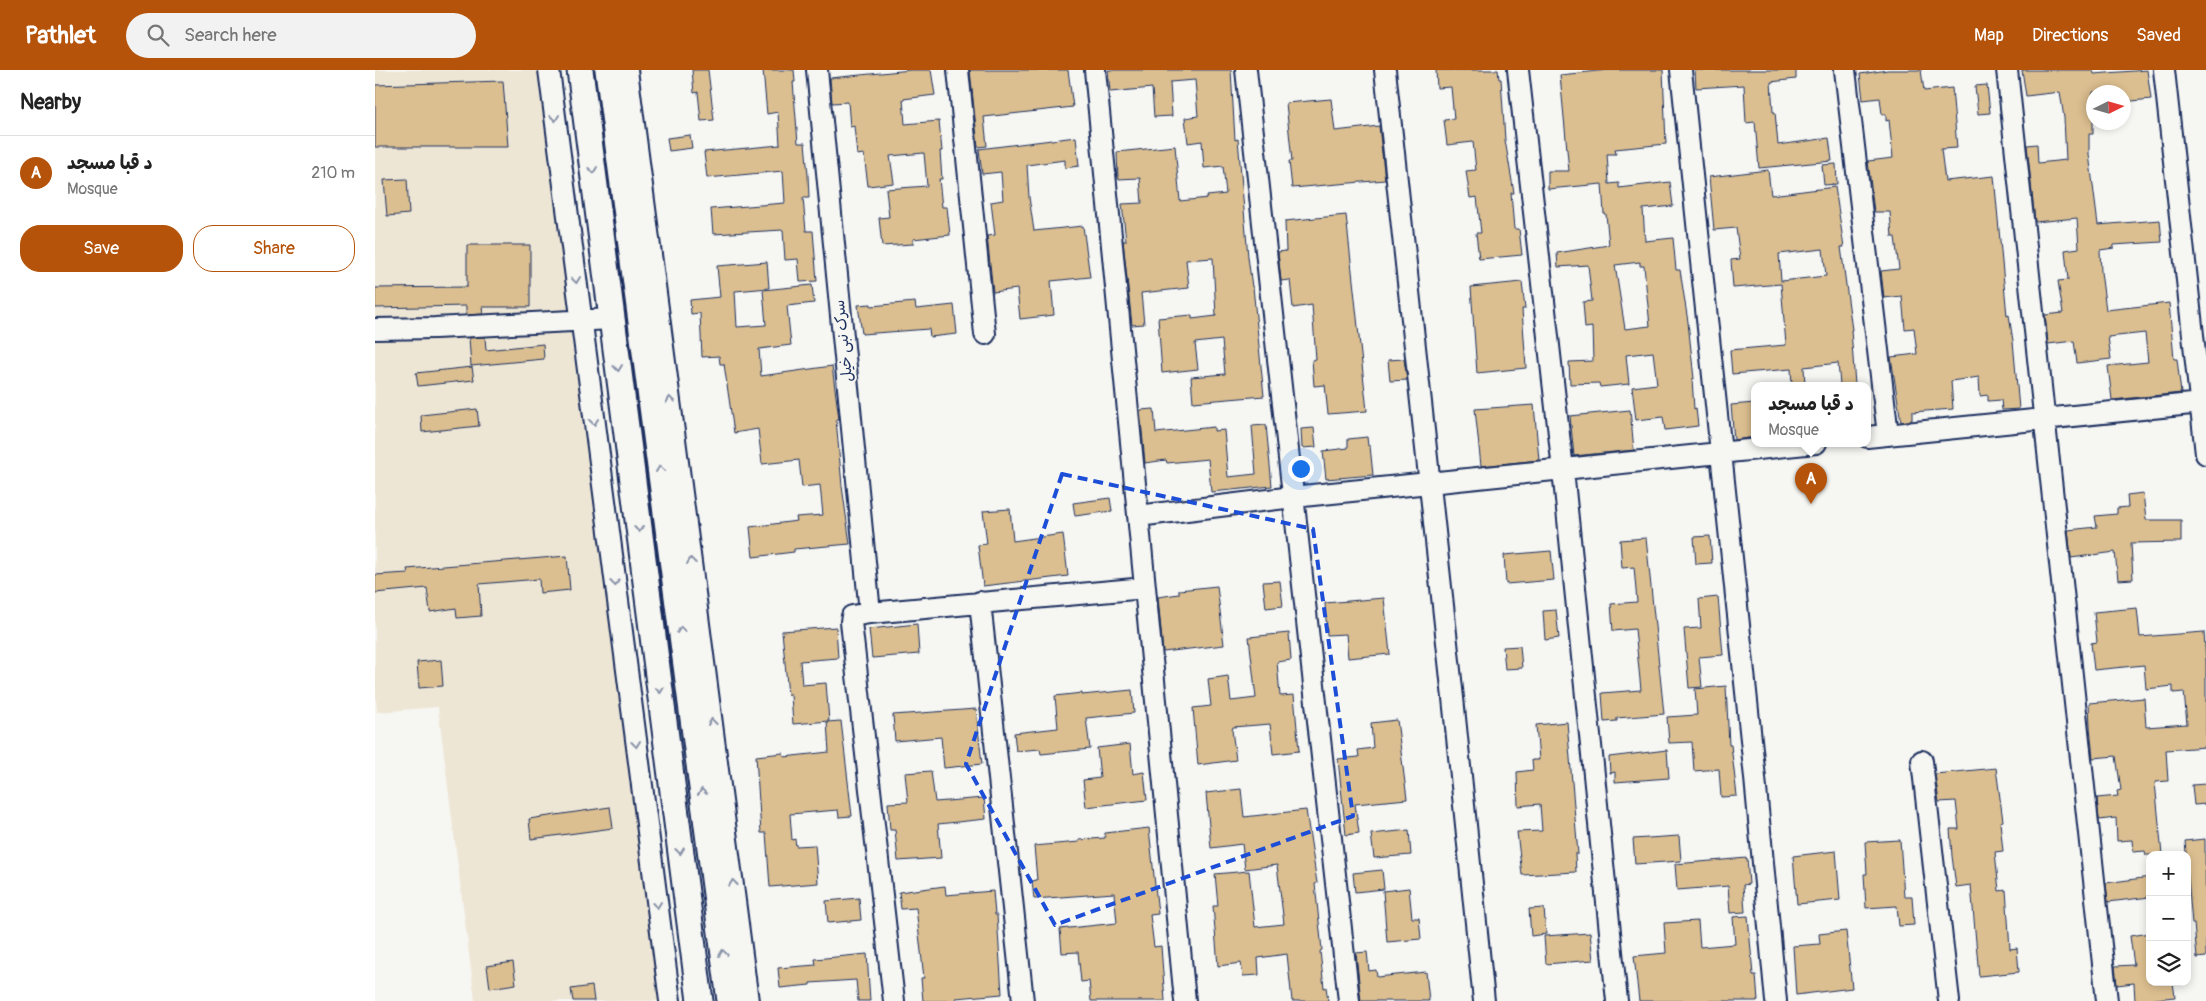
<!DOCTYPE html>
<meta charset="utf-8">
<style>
:root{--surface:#fff;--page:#f2f2f2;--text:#222;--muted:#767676;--line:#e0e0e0;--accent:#b45309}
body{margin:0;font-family:Pangolin,"Playpen Sans Arabic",sans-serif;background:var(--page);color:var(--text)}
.controls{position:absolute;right:15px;bottom:15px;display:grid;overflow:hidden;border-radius:10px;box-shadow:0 2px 8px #0003}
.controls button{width:45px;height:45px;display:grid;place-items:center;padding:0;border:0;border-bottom:1px solid var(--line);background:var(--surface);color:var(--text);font:25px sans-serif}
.compass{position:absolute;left:1711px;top:15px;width:45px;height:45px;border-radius:50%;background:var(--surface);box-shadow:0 2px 8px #0003;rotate:85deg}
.you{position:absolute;left:925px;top:398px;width:18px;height:18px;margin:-12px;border:4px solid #fff;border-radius:50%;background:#1a73e8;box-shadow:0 0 0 8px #1a73e833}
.badge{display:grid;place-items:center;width:32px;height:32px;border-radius:50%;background:var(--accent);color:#fff;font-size:16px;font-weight:700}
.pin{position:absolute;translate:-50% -41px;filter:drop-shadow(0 1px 2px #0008)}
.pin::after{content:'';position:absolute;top:26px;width:18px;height:15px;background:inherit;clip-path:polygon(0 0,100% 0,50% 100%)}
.popup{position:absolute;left:1376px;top:312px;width:120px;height:65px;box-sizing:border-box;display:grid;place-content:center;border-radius:10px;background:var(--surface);filter:drop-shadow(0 1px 4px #0005);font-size:16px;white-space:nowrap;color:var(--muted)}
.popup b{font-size:19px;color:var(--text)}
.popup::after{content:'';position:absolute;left:50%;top:100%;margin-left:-10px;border:10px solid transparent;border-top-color:var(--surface)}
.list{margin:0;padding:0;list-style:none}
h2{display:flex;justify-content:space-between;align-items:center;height:65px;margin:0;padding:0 20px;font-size:21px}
h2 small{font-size:16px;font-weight:400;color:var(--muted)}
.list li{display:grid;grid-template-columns:32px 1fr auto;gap:15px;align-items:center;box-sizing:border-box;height:75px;padding:0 20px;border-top:1px solid var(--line)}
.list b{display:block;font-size:19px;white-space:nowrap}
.list p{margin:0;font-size:16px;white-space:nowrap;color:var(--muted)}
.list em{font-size:16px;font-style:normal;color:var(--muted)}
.actions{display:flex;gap:10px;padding:15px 20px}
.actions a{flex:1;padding:11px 0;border:1px solid var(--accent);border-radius:20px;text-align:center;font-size:18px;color:var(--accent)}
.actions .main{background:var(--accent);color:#fff}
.icon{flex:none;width:28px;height:28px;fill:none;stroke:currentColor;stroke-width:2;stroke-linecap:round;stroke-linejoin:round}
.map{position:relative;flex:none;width:1831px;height:931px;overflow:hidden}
header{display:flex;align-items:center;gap:30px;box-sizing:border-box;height:70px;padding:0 25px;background:var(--accent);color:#fff}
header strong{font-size:24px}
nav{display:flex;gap:28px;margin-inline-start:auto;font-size:18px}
.search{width:350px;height:45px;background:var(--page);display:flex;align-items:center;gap:12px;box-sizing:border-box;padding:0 18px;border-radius:28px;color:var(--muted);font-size:19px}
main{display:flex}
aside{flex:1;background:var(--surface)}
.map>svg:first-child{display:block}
</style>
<header>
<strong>Pathlet</strong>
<div class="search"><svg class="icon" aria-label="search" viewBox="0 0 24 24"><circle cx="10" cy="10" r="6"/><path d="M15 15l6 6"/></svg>Search here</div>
<nav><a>Map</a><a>Directions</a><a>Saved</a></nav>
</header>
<main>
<aside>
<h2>Nearby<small></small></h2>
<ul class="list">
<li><span class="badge">A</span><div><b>د قبا مسجد</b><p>Mosque</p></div><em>210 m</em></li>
</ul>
<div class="actions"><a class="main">Save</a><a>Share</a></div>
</aside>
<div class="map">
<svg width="1831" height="931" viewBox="0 0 1831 931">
<rect width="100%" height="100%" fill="#f6f6f2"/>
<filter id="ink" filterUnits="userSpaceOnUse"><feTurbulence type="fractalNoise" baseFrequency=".02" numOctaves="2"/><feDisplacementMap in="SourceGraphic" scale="10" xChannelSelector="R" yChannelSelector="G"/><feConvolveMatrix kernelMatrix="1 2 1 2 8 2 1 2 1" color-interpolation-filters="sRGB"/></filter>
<g filter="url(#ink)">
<path fill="#eee6d5" d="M0 0H174L295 931H100L63 637 2 642 0 619Z"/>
<path fill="#dcbf90" stroke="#1b2f5e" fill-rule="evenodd" d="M317 0H333L339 50 326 51 323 22 319 23Z
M388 0H419L420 12H418L423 73H430L433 105 434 128H428L431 161H438L442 211 425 212 423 189 410 190 408 160 338 164 336 139 410 133 408 101 332 108 329 82 405 75 403 42 392 44Z
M536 0H556L560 25 528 29 530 54 564 51 567 81H565L567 109H564L567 137H572L575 165 538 169V174L507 176 504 148 514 147 511 119 552 116 549 83 515 86 519 113 493 116 489 84 482 85 479 56 475 57 473 32 457 33 455 8Z
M595 0H693L698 37 609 47 612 76 603 77Z
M733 0H856L860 70 863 69 873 187 877 217H878L889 326 818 332 816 307 850 304 847 270 820 273 823 299 787 303 783 248 817 245V249L841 246 838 188 811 190 814 218 766 223 769 254 757 255 748 171H751L747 134 767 133 765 108 743 109 742 82 800 76 805 131 833 128 832 126 851 124 848 96 829 98 827 71 813 73 810 48 823 46 820 10 795 12 797 46 779 47 777 18 735 22Z
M1061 0H1123L1124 9H1126L1130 70 1139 123H1136L1139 159H1144L1147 185 1104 189 1101 163H1106L1102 127 1095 128 1091 101 1101 100 1098 72 1072 75 1069 50 1079 49 1076 17 1062 18Z
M1233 0H1288L1291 74 1240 79 1241 84H1232L1234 114 1244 113V118L1295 112 1298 136 1268 139 1270 171 1298 168 1301 200H1305L1313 252 1319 309H1317L1319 339 1321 338 1323 356 1290 360 1288 347 1261 350 1257 317 1282 314 1278 282 1251 285 1254 314 1225 317 1224 313 1195 314 1194 292 1218 291 1217 257 1210 258 1208 232 1217 231 1213 195 1183 197 1182 183 1234 175 1231 144H1229L1227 114 1173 119V101H1194L1185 5ZM1265 192V196H1269L1275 256 1250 259 1240 195Z
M1320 0H1421V9L1396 12 1398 42H1400L1403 75 1454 68 1457 91 1384 98 1380 52 1371 53 1369 15 1321 18Z
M1513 0H1546L1549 21 1577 18 1582 78 1566 79 1570 111 1619 106 1632 246 1634 245 1638 271 1644 339 1627 340 1626 330 1613 331V325L1605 326 1604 307 1576 311 1578 339 1537 342V350L1526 352 1516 287 1542 284 1539 258 1530 259 1527 226 1509 228 1506 201 1524 199 1520 167H1517L1515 142H1499L1493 91 1518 88 1514 50 1511 51V44H1507L1505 28 1488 30 1485 4Z
M1647 0H1718L1719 4 1772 0 1776 29 1748 32V22H1718V64H1714V84L1723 155 1785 150 1787 172 1738 175 1739 178 1725 180 1726 202 1731 240 1794 233 1799 289H1802L1806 323 1737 330 1733 296 1773 292 1770 263 1733 267 1736 289 1702 293 1699 271 1673 274 1670 245 1688 243 1683 211 1693 210 1690 180 1704 178 1702 148 1660 152 1652 75 1662 74 1663 93 1691 90 1689 48 1685 22 1651 26Z
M128 11 133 77H0V15Z
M1612 15 1615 43 1603 44 1600 16Z
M956 29 960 61 1004 56 1010 110 917 118 914 91H917L911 33Z
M315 65 317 78 294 81 292 68Z
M701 67 704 96 690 98V90L652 95 654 127 659 161 708 156 715 207 676 211 679 245 645 249 642 219 618 222 612 166 620 165 616 132 628 130 626 102 607 104 604 79Z
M1461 94 1462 114 1449 115 1447 95Z
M1393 100 1396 125 1460 117 1469 177H1466L1477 260H1476L1480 315H1465L1463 293 1429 297 1430 315H1417L1416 299 1357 304 1355 280 1411 275 1406 214 1358 218 1356 190 1365 189 1361 158 1339 160 1334 107ZM1448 179 1451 206 1406 211 1404 184Z
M32 109 34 144 12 146 9 110Z
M971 145 992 341 953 344 950 315 939 316 937 290 941 289 937 235 918 238 915 210 906 211 903 182 911 181 910 151Z
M92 175H155V237H107L108 244 91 245V236L0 238V218L92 217Z
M392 192 394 218 360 221 362 257 391 255 388 220 437 215 439 233 412 236 416 275 384 279 386 306 457 296 464 349H461L467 416 475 474 419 479V482L378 487 375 457 422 451 421 447 448 445 445 415 427 417 424 390 387 394 383 359 359 363 349 294H345L344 286 327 287 325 243 316 244 315 230 345 227 342 196Z
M1147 212 1150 239H1147L1151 298 1102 303 1096 217Z
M540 232 541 239 579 235 582 264 555 267 554 259 487 264 483 235 496 234V236Z
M110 267 111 280 168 274 169 289 96 296 94 268Z
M1029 289 1032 310 1015 311 1013 290Z
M97 297 99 310 43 316 41 303Z
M1380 333V367L1359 370 1356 335Z
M1159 335 1164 390 1106 396 1100 339Z
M102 339 104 356 47 362 46 345Z
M779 339 781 363 839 357V361L849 360 853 407 881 404 877 356 891 355 897 416 836 422 833 389 792 393 791 390 770 393 765 340Z
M1255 340 1259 380 1199 386 1195 346Z
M939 358 941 377 927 378 926 359Z
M992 367 993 376H995L998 405 951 409 948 381 973 378V369Z
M1768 423 1771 450H1806V472L1756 473 1758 509 1743 510 1740 482 1696 488 1693 460 1722 457 1720 446 1742 444V438L1753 437 1752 425Z
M735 428 737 441 700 446 698 433Z
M635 439 638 471 688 464 693 506 608 516 603 475 612 474 608 441Z
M1335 466 1337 493 1321 494 1319 467Z
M1271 468 1289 644 1242 648V651L1229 652 1227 623 1266 620 1260 559 1238 561 1236 534 1262 532 1259 497 1247 498 1245 470Z
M1176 481 1179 510 1131 514 1129 485Z
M192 486 195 520 165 523 164 509 104 514 106 546 82 548 81 538 55 542 52 518 0 523V505L33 503 32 499Z
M905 511 908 536 891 538 888 512Z
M842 516 849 575 788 582 783 527 804 524V520Z
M1343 527 1348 585 1324 587 1327 617 1314 618 1309 559 1326 558 1324 529Z
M1009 528 1015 584 973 588 971 564 952 565 950 533Z
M1762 538 1765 567 1829 562 1831 593V677L1791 680 1793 711 1780 712 1787 785H1771L1770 781 1758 782 1757 770 1742 771 1741 748 1724 750 1722 728 1743 726 1742 721 1746 720 1741 686 1718 688 1715 657 1714 633 1769 628 1771 657 1812 654 1809 622 1798 623V616L1771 619 1769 595 1719 600 1716 573 1722 572 1719 542Z
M1181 540 1184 568 1170 570 1168 541Z
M542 554 544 584 497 588 494 559Z
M461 557 463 588 425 591 427 615 451 613 454 651 418 654 416 625H413L407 561Z
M914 563 916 590 902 592 905 626 919 625 924 681 898 684 895 654 858 657 857 660 861 690 823 695 818 638 836 636 833 609 853 606 856 631 881 628 874 567Z
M1145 576 1147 598 1130 599 1128 577Z
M66 590 68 616 44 618 42 592Z
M1351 616 1354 675H1356L1362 726 1346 727 1344 699 1319 701 1317 672 1294 673 1292 647 1322 645 1320 619Z
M757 620 759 643 711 648 715 679 666 684 665 679 641 681 639 663 683 658 680 626 707 623V625Z
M601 639 607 694 569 698 566 667 520 671 518 645Z
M1022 650 1032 729 980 734 984 763 971 765 963 689 984 687 983 680 998 678 996 653Z
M466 651 477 746 464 747 463 740 415 744 417 770 420 769 421 776 440 775 443 813 395 817 391 763H386L381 686 408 683 409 687 454 682 452 652Z
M1192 652 1203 784H1200L1201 802 1147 805 1142 762 1167 761 1165 734 1143 736 1142 702 1158 700 1157 690H1164L1161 655Z
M755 674 758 704 769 702 772 730 711 737 708 710 725 708 722 678Z
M1292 680 1294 708 1240 712V702L1235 703 1234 687Z
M1621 698 1628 751 1625 752 1628 781 1620 782 1624 821 1631 820 1635 879 1642 878 1644 902 1604 906 1596 815 1581 817 1577 786 1575 759H1584L1581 731 1564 732 1560 704Z
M556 701 560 732 609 728 611 749 563 754 566 788 523 791 520 760H515L513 733 533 732 530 703Z
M1831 714V734L1819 735 1817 715Z
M866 719 869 747 931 740 942 813 940 814 947 880 945 881 949 918 951 917 953 931H917L912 884 883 888 884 905 868 906 866 893 843 896 838 836H843L840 804 874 801 880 857 909 854 902 795 870 799 867 774 836 778 831 723Z
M235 737 238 758 156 769 154 749Z
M774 758 783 844 775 845 779 877 786 876 790 931H716L714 911 706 912 703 882 687 883 685 859 742 853 739 823 659 829 657 811 662 810 659 776 704 772V770L730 768V763Z
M1034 760 1036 785 999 788 996 764Z
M1304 766 1306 791 1260 794 1258 769Z
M1830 769 1831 887 1822 888 1819 854H1817L1810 771Z
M1525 770 1529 826H1537L1539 855 1524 856 1522 836 1491 838 1489 804H1492L1490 772Z
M1461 781 1465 830 1422 834 1418 786Z
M1372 788 1374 814 1368 815 1370 842 1355 843 1353 816 1302 820 1300 794Z
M1007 800 1009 819 980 822 978 803Z
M1775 807V827L1733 832 1731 813Z
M570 816 571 825 618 821 620 845H622L627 924 581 928V931H548L546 908H549L541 838 526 839 524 822Z
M1034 818 1037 848H1044L1046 869 1012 872 1008 821Z
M484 828 486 850 453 853 451 831Z
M1169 838 1171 864 1156 866 1154 839Z
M1373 846 1378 905H1381L1383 931H1264L1259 886 1291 883 1289 853 1323 851 1325 877 1360 874 1358 847Z
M1471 861 1477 918 1421 925 1418 876 1445 874 1444 864Z
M1215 863 1218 890 1171 894 1169 866Z
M1775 863V912H1798L1800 927 1760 931 1759 913 1742 915 1740 896 1759 895 1755 866Z
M992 882 994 901 1001 900 1002 907 1051 902 1054 931H986L981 883Z
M492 884 495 931H483L481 910 435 913V915L405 918 403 898 441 895 440 889Z
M138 892 141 914 115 918 112 896Z
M217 916 219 931H198L196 919Z"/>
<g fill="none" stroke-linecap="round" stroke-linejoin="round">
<g stroke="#1b2f5e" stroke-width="24">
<path id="minor" d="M174 0 295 931
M252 0 373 931
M442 0 495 543
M583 0 610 264
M720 0 810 931
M871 0 974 931
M1010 0 1078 628 1109 931
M1143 0 1188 400 1242 931
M1306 0 1380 708 1401 931
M1470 0 1513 365
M1632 0 1732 931
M1789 0 1831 384
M0 259 60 258 237 249
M1492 367 1826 333
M763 446 918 427 1441 373
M605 532 648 931
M1547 691 1574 931
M519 931 476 552 477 546 495 543 770 518"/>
</g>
<g stroke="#1b2f5e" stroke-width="29">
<path id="major" d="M205 0 325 931
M233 0 355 931"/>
</g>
<use href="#minor" stroke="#f6f6f2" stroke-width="20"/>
<use href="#major" stroke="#f6f6f2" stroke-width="25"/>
</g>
<defs><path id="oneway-chevron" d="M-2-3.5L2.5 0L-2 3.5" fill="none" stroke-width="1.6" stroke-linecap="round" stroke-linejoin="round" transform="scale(1.25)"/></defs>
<g stroke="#8892a8">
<use href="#oneway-chevron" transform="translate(180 48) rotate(83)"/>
<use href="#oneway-chevron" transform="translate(218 100) rotate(83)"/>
<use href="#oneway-chevron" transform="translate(201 210) rotate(83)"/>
<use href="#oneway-chevron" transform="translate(243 298) rotate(83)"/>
<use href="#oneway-chevron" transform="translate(295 330) rotate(-97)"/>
<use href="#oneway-chevron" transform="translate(219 352) rotate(83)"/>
<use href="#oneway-chevron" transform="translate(285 399) rotate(-97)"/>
<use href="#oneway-chevron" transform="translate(264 459) rotate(83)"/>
<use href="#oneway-chevron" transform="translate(316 491) rotate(-97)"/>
<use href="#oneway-chevron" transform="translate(240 513) rotate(83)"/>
<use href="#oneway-chevron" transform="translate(306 560) rotate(-97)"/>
<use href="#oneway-chevron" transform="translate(285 620) rotate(83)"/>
<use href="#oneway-chevron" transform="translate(337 652) rotate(-97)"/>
<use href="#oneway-chevron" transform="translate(261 674) rotate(83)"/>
<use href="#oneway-chevron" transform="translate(327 722) rotate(-97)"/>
<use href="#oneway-chevron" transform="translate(305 781) rotate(83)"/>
<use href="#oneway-chevron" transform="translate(358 813) rotate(-97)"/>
<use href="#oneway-chevron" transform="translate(282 835) rotate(83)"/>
<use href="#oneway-chevron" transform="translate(348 883) rotate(-97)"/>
</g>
</g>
<path fill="none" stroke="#1d4ed8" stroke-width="4" stroke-dasharray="10 6" stroke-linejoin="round" d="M687 404 938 459 978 746 680 855 591 694Z"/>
<g text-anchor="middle" stroke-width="4" stroke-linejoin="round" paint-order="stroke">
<g font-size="15" fill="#1b2f5e" stroke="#f6f6f2">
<text transform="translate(468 271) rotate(-96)" y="5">سرک نبی خیل</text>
</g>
</g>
</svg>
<div class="controls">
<button>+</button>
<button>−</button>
<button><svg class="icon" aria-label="layers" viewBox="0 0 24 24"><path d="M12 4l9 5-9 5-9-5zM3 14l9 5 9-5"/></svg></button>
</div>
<svg class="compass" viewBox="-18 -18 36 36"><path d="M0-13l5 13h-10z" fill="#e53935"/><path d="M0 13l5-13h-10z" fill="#767676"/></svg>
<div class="you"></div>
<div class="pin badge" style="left:1436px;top:434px">A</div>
<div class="popup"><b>د قبا مسجد</b>Mosque</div>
</div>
</main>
